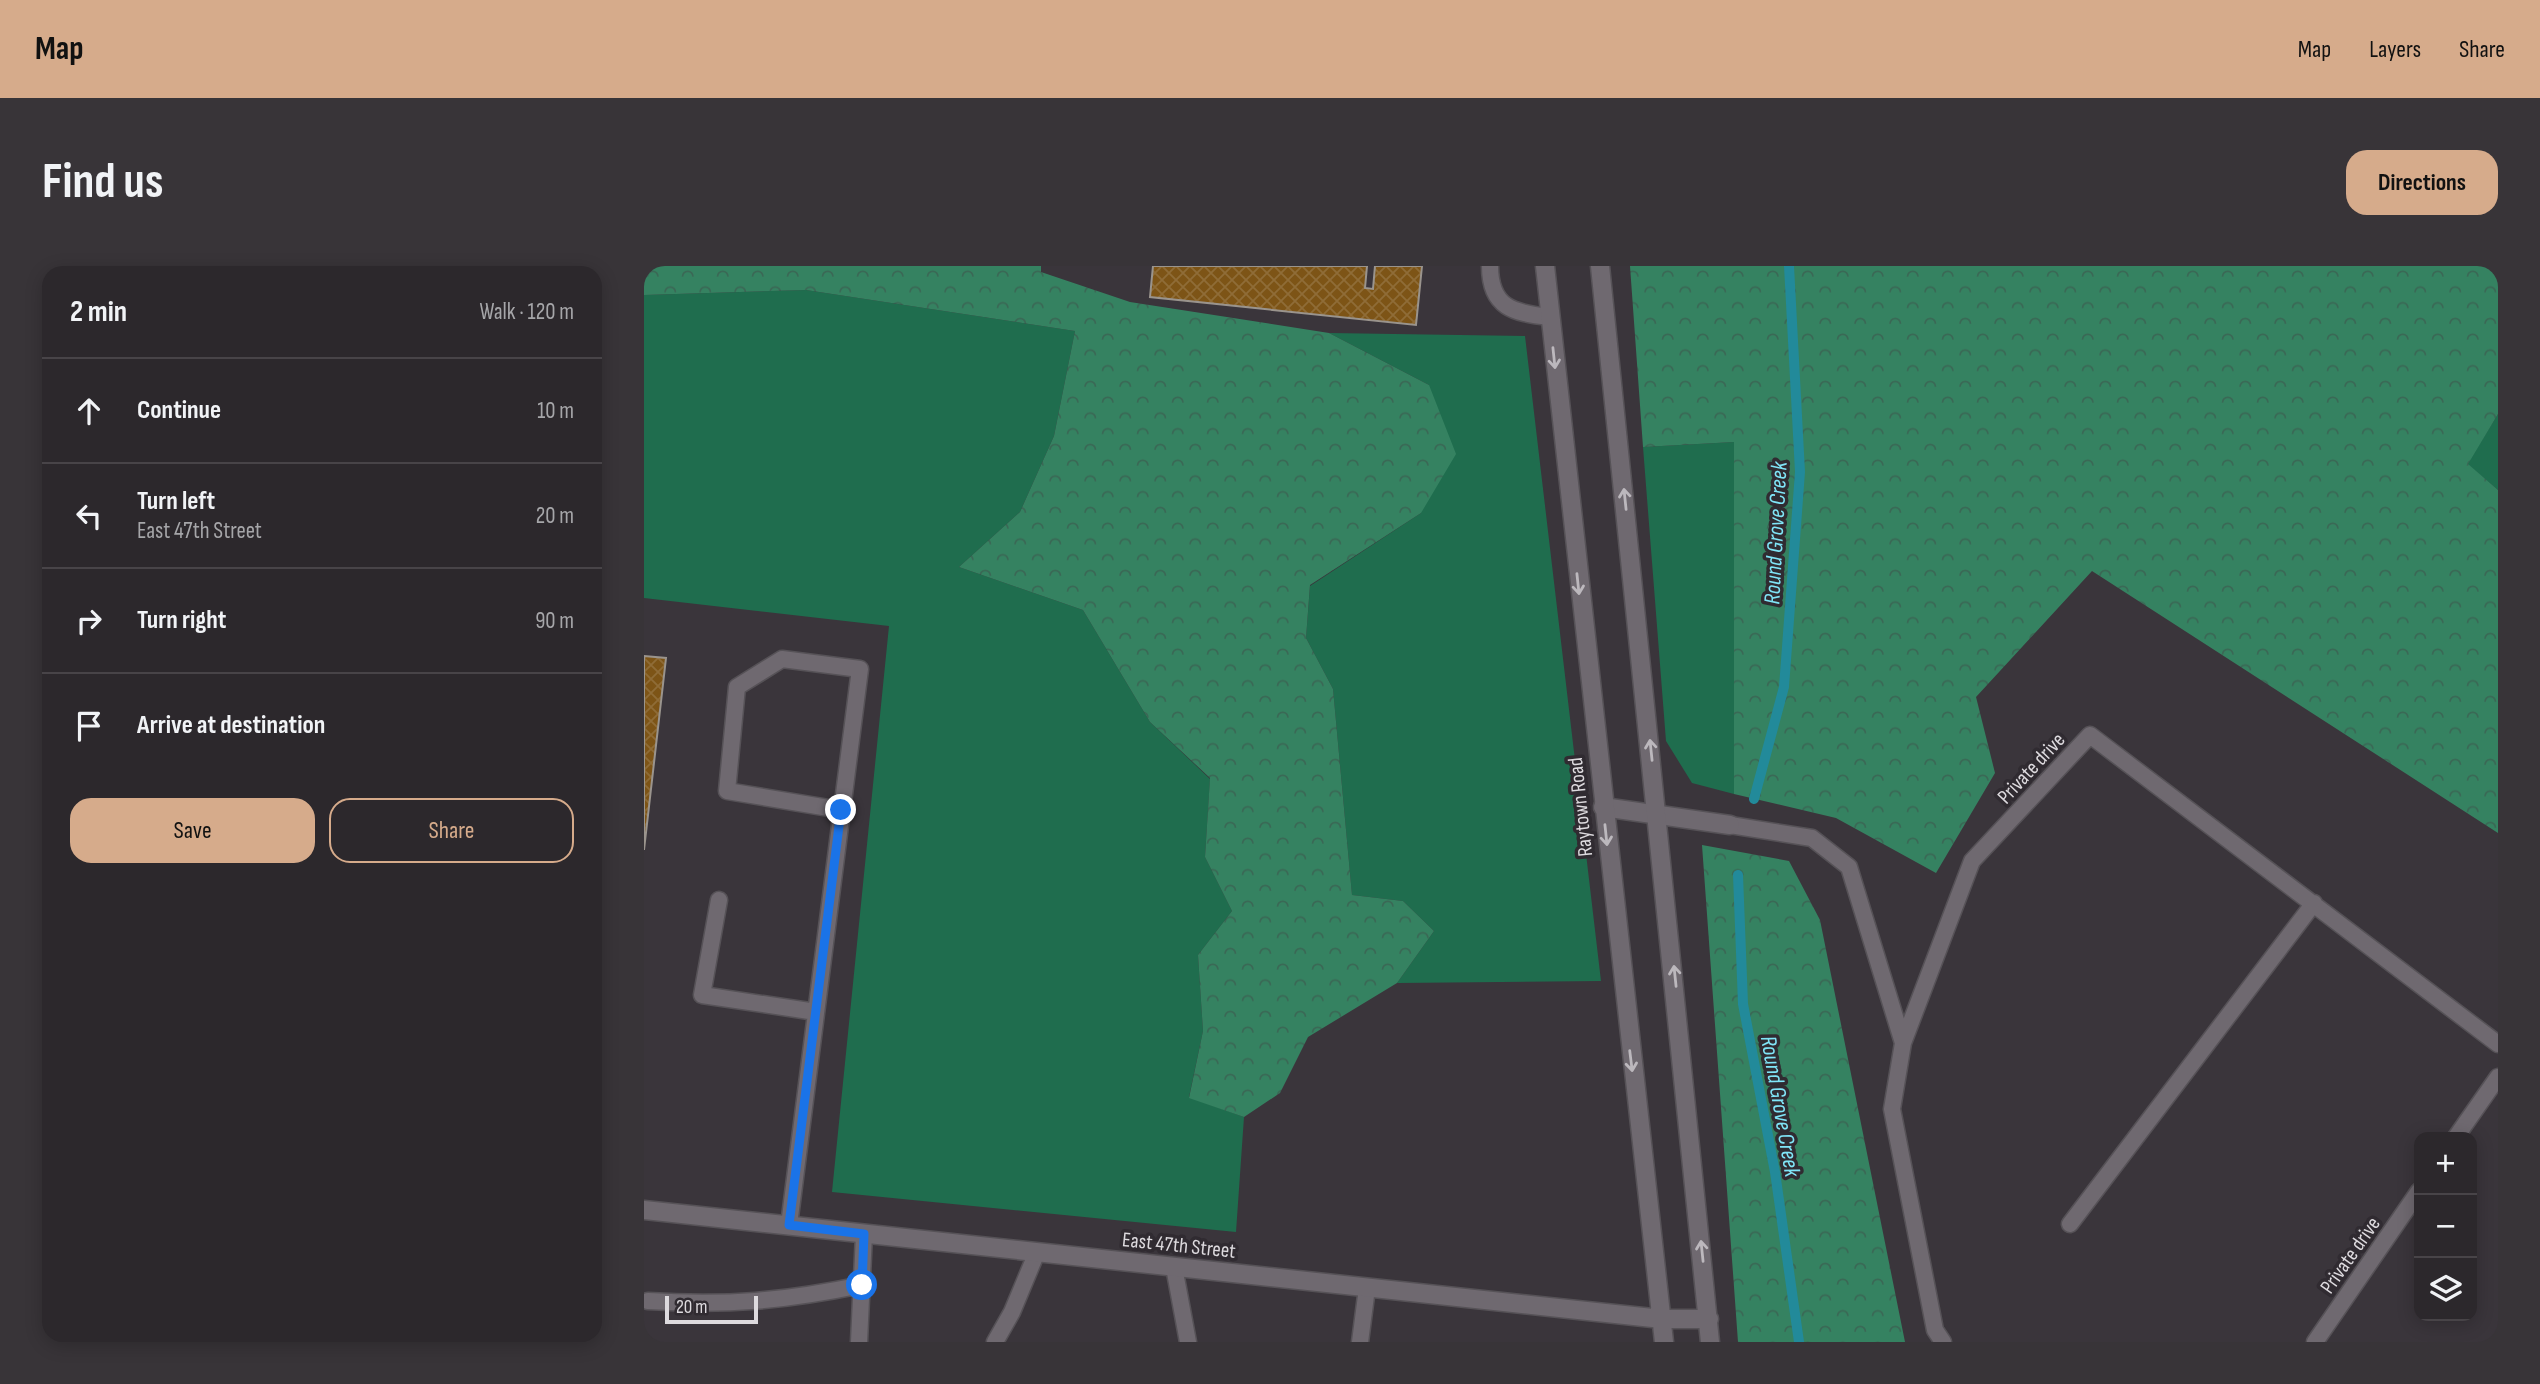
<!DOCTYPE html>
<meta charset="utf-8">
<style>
:root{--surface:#2c282c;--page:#383438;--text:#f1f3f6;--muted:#a6a6a9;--line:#484448;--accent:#d6ab8b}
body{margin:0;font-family:"Sofia Sans Condensed",sans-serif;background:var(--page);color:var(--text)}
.controls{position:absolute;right:21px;bottom:21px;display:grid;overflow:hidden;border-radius:14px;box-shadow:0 4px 18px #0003}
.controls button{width:63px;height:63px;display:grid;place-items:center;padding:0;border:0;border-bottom:2px solid var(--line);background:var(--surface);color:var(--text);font:35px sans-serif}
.scale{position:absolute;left:21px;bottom:18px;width:93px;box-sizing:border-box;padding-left:7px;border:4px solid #dddade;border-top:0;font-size:19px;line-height:24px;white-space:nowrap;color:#dddade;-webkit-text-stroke:5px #302b31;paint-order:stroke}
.stop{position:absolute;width:21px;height:21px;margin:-16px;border:5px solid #1a73e8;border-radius:50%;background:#fff}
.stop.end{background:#1a73e8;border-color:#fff;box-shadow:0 2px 7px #0008}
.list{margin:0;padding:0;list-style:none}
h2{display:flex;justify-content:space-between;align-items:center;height:91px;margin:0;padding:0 28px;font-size:30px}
h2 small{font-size:23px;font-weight:400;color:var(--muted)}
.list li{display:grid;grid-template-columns:46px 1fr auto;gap:21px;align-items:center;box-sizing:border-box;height:105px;padding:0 28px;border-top:2px solid var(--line)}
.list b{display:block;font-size:26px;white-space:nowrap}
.list p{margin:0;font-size:23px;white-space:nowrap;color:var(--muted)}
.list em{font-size:23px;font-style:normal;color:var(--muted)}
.actions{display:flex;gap:14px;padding:21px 28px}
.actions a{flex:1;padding:16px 0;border:2px solid var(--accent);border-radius:21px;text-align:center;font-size:24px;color:var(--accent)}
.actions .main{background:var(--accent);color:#111}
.icon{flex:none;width:38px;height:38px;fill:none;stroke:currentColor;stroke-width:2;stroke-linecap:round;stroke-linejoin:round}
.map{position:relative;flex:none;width:1854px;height:1076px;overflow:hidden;border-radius:21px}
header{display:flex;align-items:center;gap:42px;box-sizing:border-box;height:98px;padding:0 35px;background:var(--accent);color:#111}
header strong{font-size:33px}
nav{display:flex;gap:38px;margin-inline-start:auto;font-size:24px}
.intro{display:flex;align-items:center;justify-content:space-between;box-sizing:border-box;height:168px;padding:0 42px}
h1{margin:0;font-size:49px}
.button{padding:18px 32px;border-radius:21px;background:var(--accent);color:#111;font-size:24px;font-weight:700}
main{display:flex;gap:42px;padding:0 42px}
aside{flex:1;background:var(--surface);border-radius:21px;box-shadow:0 4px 18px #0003}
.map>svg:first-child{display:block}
</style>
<header>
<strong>Map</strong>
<nav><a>Map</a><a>Layers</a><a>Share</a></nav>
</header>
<div class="intro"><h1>Find us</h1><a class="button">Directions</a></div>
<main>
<aside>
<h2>2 min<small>Walk · 120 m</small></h2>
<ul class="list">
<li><svg class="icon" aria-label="ahead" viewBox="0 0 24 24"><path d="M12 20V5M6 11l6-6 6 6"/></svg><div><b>Continue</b></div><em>10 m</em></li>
<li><svg class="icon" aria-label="left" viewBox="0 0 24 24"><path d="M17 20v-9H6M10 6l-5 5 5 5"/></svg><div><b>Turn left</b><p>East 47th Street</p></div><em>20 m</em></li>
<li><svg class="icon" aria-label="right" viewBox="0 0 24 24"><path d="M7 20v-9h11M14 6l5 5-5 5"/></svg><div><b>Turn right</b></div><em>90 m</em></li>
<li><svg class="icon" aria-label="arrive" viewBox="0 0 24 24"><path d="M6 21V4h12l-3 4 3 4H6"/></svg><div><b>Arrive at destination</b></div></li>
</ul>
<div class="actions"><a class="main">Save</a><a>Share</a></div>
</aside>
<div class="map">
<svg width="1854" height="1076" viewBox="0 0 1854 1076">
<defs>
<pattern id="forest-crowns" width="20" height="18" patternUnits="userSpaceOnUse" patternTransform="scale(1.75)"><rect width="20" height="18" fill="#358261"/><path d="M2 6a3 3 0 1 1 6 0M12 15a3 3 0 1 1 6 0" fill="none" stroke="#3a6855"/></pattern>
<pattern id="building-cross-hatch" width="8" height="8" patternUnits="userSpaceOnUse" patternTransform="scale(1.75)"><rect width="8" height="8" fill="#7d5416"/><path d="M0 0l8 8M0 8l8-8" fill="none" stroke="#8f6c37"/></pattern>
</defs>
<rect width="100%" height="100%" fill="#3a353b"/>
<path fill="#1f6d4e" d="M162 24 431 65 410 170 376 246 315 301 439 344 506 456 566 513 561 591 588 645 554 689 559 765 545 831 600 851 592 966 188 926 245 360 0 332V29Z
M685 67 881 70 957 715 753 717 790 665 759 635 708 629 689 423 662 372 666 320 777 247 785 119Z
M1854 148V224L1823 198Z
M1090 176V528L1048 517 1022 475 999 181Z"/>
<path fill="url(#forest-crowns)" d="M0 0H397V6L486 36 685 67 785 119 812 188 777 247 666 319 662 372 689 423 708 629 759 635 790 665 753 717 664 771 636 827 600 851 545 832 559 765 554 689 588 645 561 591 566 512 506 456 439 344 315 301 376 246 410 170 431 65 162 24 0 29Z
M986 0H1854V148L1824 198 1854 224V567L1448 305 1332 431 1351 507 1292 607 1192 552 1090 528V176L999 181Z
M1058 579 1145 595 1176 654 1261 1076H1094Z"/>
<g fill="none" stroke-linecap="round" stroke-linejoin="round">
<path stroke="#228a9a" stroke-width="10" d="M1110 533 1140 421 1156 206 1145 0
M1094 609 1099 738 1131 906 1155 1076"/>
</g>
<path fill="url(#building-cross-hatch)" stroke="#9a948d" stroke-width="2" d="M509 0H723L721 22 729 23 731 0H778L772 59 506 31Z
M0 390 22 392 0 584Z"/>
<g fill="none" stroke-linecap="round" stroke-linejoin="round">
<g stroke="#565257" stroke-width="19">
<path id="service" d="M846 0C846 42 870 47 905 51
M1086 559 1168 572 1205 601 1259 777 1248 843 1291 1064 1299 1076
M75 634 58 729 172 746
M1259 777 1328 595 1446 469 1854 778
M1812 871 1854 811
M1426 958 1670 637
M145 959 216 403 138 393 93 421 83 525 197 544
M530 1001 544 1076
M4 1035C83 1040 140 1035 218 1019
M215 1076 220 968
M351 1076 368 1046 393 986
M716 1076 723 1022
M1671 1076 1775 925"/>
</g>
<g stroke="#565257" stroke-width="21">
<path id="minor" d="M959 541 1086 559"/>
</g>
<g stroke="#565257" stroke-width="21">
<path id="secondary" d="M901 0 1020 1076
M956 0 1066 1076
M0 944 1018 1053H1065"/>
</g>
<use href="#service" stroke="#6f6970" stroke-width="16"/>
<use href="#minor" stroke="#6f6970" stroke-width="18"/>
<use href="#secondary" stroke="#6f6970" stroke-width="18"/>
</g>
<defs><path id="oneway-shaft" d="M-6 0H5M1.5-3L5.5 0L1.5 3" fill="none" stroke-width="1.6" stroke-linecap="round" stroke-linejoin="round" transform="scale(1.75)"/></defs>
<g stroke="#bcb8bd">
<use href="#oneway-shaft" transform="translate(910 92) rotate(84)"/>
<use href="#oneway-shaft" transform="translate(981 233) rotate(-96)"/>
<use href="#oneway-shaft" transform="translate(934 318) rotate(84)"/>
<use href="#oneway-shaft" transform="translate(1007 484) rotate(-96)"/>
<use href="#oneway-shaft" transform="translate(962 569) rotate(84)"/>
<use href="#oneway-shaft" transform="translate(1031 710) rotate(-96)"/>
<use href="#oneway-shaft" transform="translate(987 795) rotate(83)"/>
<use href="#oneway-shaft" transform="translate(1058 985) rotate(-96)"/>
</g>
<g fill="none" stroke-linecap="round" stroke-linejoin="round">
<path stroke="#1a73e8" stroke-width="9" d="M197 544 145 959 220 968 218 1019"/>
</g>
<g text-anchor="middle" stroke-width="7" stroke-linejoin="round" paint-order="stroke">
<g font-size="21" fill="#dddade" stroke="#302b31">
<text transform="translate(1387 502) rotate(-47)" y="7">Private drive</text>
<text transform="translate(936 541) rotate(-96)" y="7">Raytown Road</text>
<text transform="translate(535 979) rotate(6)" y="7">East 47th Street</text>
<text transform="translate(1706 989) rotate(-55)" y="7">Private drive</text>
</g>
<g font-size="23" font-style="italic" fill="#80e5f7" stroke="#302b31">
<text transform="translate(1131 267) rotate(-87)" y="8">Round Grove Creek</text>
<text transform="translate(1137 840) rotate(80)" y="8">Round Grove Creek</text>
</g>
</g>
</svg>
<div class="controls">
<button>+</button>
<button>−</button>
<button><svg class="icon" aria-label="layers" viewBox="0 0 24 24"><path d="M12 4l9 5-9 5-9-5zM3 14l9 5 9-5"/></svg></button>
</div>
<div class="scale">20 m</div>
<div class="stop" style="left:218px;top:1019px"></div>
<div class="stop end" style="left:197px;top:544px"></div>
</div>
</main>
